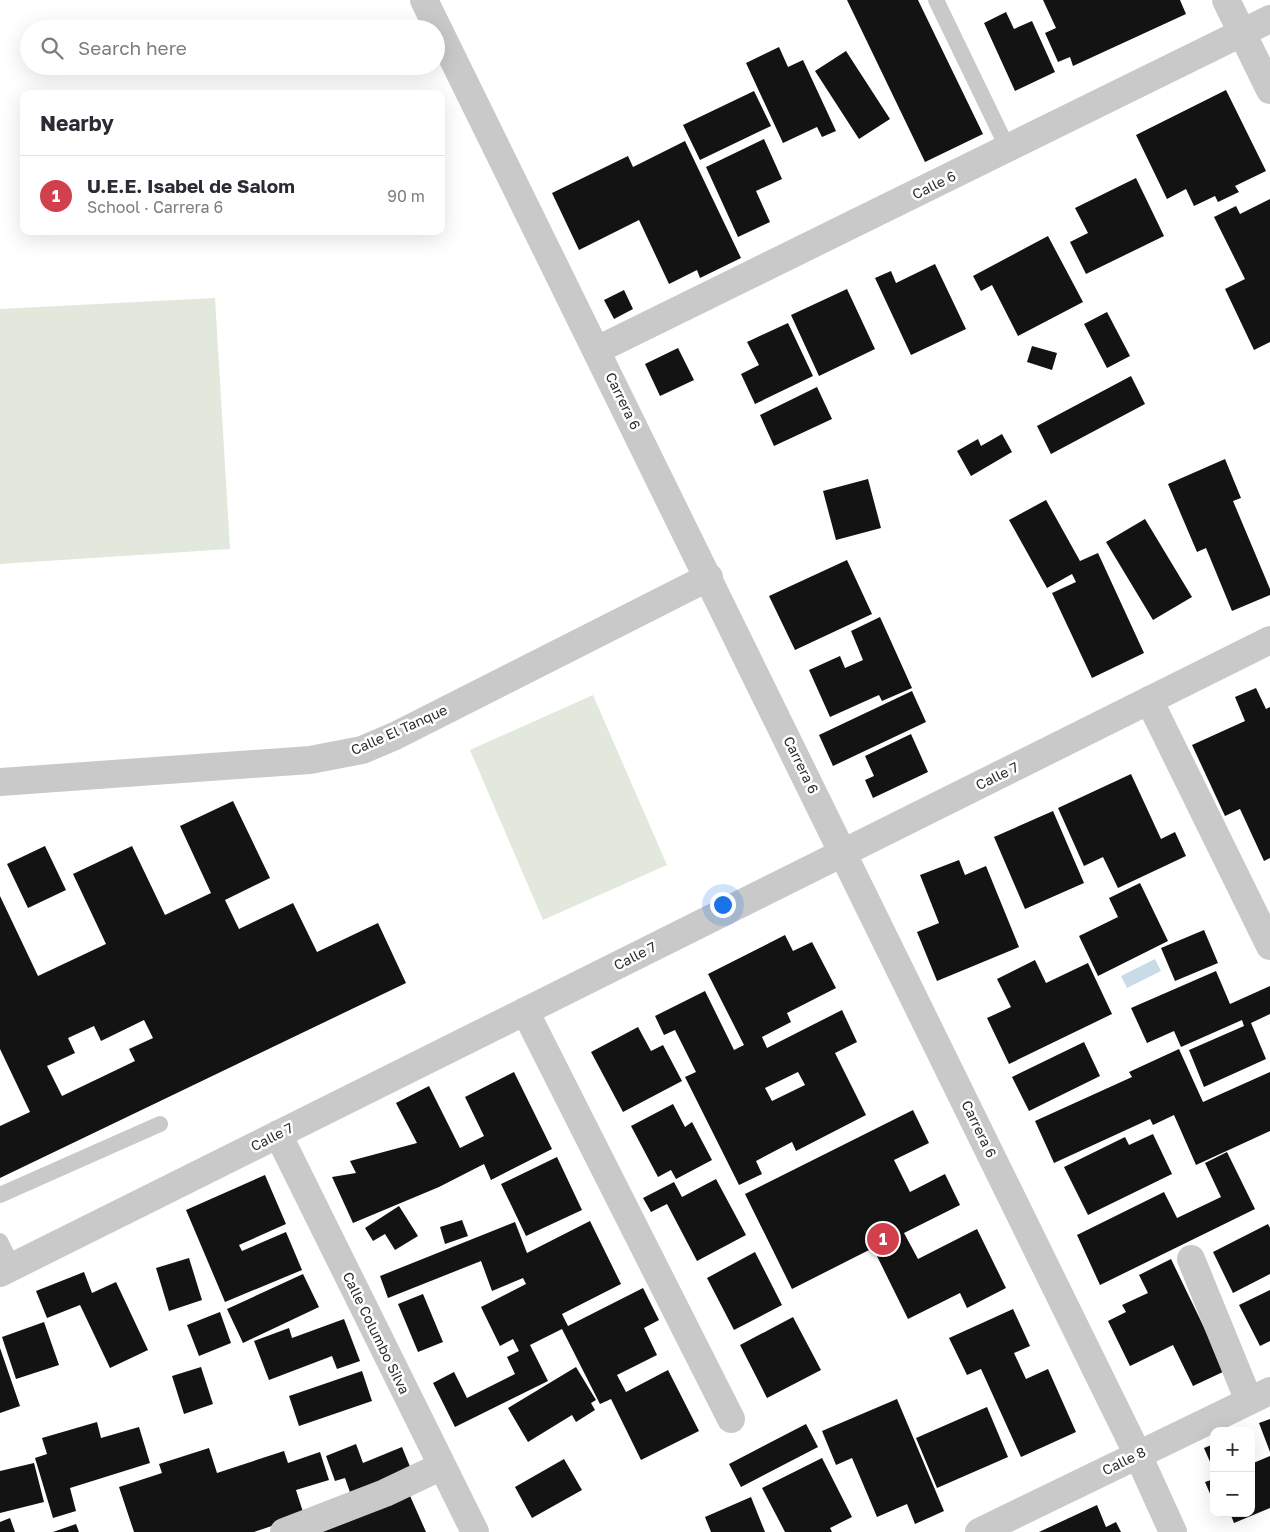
<!DOCTYPE html>
<meta charset="utf-8">
<style>
:root{--surface:#fff;--page:#f7f7f7;--text:#2b2b33;--muted:#7c7c81;--line:#e1e1e2;--accent:#d1404c}
body{margin:0;font-family:"Golos Text",sans-serif;background:var(--page);color:var(--text)}
.controls{position:absolute;right:15px;bottom:15px;display:grid;overflow:hidden;border-radius:10px;box-shadow:0 5px 20px #0002}
.controls button{width:45px;height:45px;display:grid;place-items:center;padding:0;border:0;border-bottom:1px solid var(--line);background:var(--surface);color:var(--text);font:25px sans-serif}
.you{position:absolute;left:722px;top:904px;width:18px;height:18px;margin:-12px;border:4px solid #fff;border-radius:50%;background:#1a73e8;box-shadow:0 0 0 8px #1a73e833}
.badge{display:grid;place-items:center;width:32px;height:32px;border-radius:50%;background:var(--accent);color:#fff;font-size:16px;font-weight:700}
.pin{position:absolute;translate:-50% -50%;border:2px solid #fff;box-shadow:0 1px 5px #0006}
.list{margin:0;padding:0;list-style:none}
h2{display:flex;justify-content:space-between;align-items:center;height:65px;margin:0;padding:0 20px;font-size:21px}
h2 small{font-size:16px;font-weight:400;color:var(--muted)}
.list li{display:grid;grid-template-columns:32px 1fr auto;gap:15px;align-items:center;box-sizing:border-box;height:80px;padding:0 20px;border-top:1px solid var(--line)}
.list b{display:block;font-size:19px;white-space:nowrap}
.list p{margin:0;font-size:16px;white-space:nowrap;color:var(--muted)}
.list em{font-size:16px;font-style:normal;color:var(--muted)}
.icon{flex:none;width:28px;height:28px;fill:none;stroke:currentColor;stroke-width:2;stroke-linecap:round;stroke-linejoin:round}
.map{position:relative;flex:none;width:1270px;height:1532px;overflow:hidden}
.search{position:absolute;background:var(--surface);box-shadow:0 5px 20px #0002;left:20px;top:20px;width:425px;height:55px;display:flex;align-items:center;gap:12px;box-sizing:border-box;padding:0 18px;border-radius:28px;color:var(--muted);font-size:19px}
.panel{position:absolute;background:var(--surface);box-shadow:0 5px 20px #0002;left:20px;top:90px;width:425px;height:145px;border-radius:10px}
.map>svg:first-child{display:block}
</style>
<div class="map">
<svg width="1270" height="1532" viewBox="0 0 1270 1532">
<rect width="100%" height="100%" fill="#fff"/>
<path fill="#e2e8db" d="M215 298 230 549 0 564V309Z
M593 695 667 865 543 920 470 750Z"/>
<path fill="#c9dbe7" d="M1155 959 1161 971 1127 988 1121 976Z"/>
<path fill="#131313" fill-rule="evenodd" d="M847 0H918L983 134 925 162Z
M1043 0H1180L1186 14 1073 66 1070 57 1058 62 1045 33 1056 28Z
M1006 12 1014 29 1032 21 1055 72 1015 91 984 23Z
M779 47 788 67 803 60 836 131 822 137 817 127 783 143 746 63Z
M846 51 890 119 859 139 815 71Z
M1226 90 1266 171 1235 186 1239 192 1218 202 1215 196 1194 206 1186 189 1167 199 1136 135Z
M754 91 771 126 700 160 683 125Z
M764 139 782 179 756 191 770 222 738 237 706 167Z
M685 141 741 258 700 278 697 270 669 284 639 220 579 250 552 193 628 156 633 167Z
M1136 178 1164 236 1086 274 1070 242 1088 233 1075 208Z
M1270 199V342L1254 350 1225 289 1245 279 1214 217 1236 206 1240 214Z
M1048 236 1083 302 1018 336 992 285 981 291 973 276Z
M935 264 966 329 911 355 875 278 891 271 896 283Z
M847 289 875 349 819 376 791 315Z
M624 290 633 309 614 319 604 300Z
M1107 312 1130 356 1107 368 1084 324Z
M788 323 813 376 755 404 741 374 759 365 747 342Z
M1032 346 1057 353 1052 370 1027 362Z
M678 348 694 380 660 396 645 364Z
M1131 376 1145 404 1051 454 1037 426Z
M817 387 832 419 774 446 760 415Z
M1002 434 1012 452 971 476 957 451 978 439 981 446Z
M1225 459 1241 498 1233 501 1270 589V595L1232 611 1206 548 1197 552 1168 484Z
M868 479 881 528 836 540 823 491Z
M1046 500 1080 561 1098 553 1144 653 1092 678 1052 593 1076 582 1072 574 1047 588 1009 520Z
M1145 519 1192 597 1153 620 1106 542Z
M847 560 872 614 795 650 769 596Z
M880 617 912 688 882 701 879 695 830 717 809 670 840 656 845 668 863 660 851 631Z
M1256 688 1266 709 1270 707V858L1264 861 1240 809 1225 816 1192 745 1245 721 1235 697Z
M912 691 926 722 833 766 819 735Z
M911 734 928 772 873 798 865 780 874 776 865 756Z
M1131 774 1161 839 1175 832 1186 856 1118 888 1103 857 1084 866 1058 808Z
M233 801 270 878 225 900 239 929 293 903 317 952 378 923 406 983 0 1178V1126L30 1112 0 1049V896L38 976 106 944 73 874 132 846 165 915 211 893 180 826ZM144 1020 153 1038 129 1049 135 1061 62 1096 47 1066 75 1053 68 1038 94 1026 101 1041Z
M1053 811 1084 883 1025 909 994 837Z
M45 846 66 890 28 908 7 864Z
M959 860 965 875 986 866 1019 947 937 981 917 932 939 923 920 875Z
M1140 883 1168 941 1098 976 1079 936 1118 917 1109 898Z
M1204 930 1218 963 1175 981 1161 948Z
M785 935 793 951 812 942 836 988 787 1013 791 1022 762 1037 767 1048 842 1010 857 1042 835 1053 866 1115 796 1151 792 1142 756 1161 762 1174 739 1185 685 1077 696 1072 675 1030 664 1035 655 1016 705 991 734 1050 744 1045 708 974ZM798 1072 805 1085 772 1101 765 1088Z
M1035 960 1046 983 1088 963 1112 1014 1009 1064 987 1018 1011 1007 997 979Z
M1216 971 1230 1004 1270 986V1014L1251 1023 1266 1059 1204 1087 1189 1050 1244 1026 1242 1020 1181 1047 1174 1031 1147 1043 1131 1008Z
M638 1027 651 1051 663 1045 682 1081 623 1112 591 1052Z
M1084 1042 1100 1076 1029 1111 1012 1077Z
M1179 1049 1203 1102 1270 1072V1131L1196 1165 1174 1115 1153 1125 1150 1119 1054 1163 1035 1121 1132 1077 1129 1072Z
M514 1072 552 1149 491 1180 484 1164 439 1187 353 1223 332 1177 356 1173 350 1161 417 1143 396 1103 429 1086 460 1148 484 1136 465 1097Z
M673 1104 685 1127 692 1122 712 1160 676 1179 671 1170 658 1177 631 1126Z
M913 1110 929 1143 894 1160 910 1192 945 1174 960 1205 904 1233 918 1259 977 1229 1006 1288 967 1308 960 1293 908 1319 873 1248 792 1289 745 1194Z
M1153 1134 1172 1174 1088 1215 1064 1167 1125 1137 1129 1145Z
M1227 1152 1255 1209 1100 1285 1077 1235 1164 1192 1177 1218 1221 1197 1205 1163Z
M557 1157 582 1210 526 1236 501 1184Z
M265 1175 286 1224 239 1245 242 1251 286 1232 302 1270 225 1302 186 1210Z
M716 1179 746 1235 697 1261 667 1204 651 1212 643 1198 674 1182 682 1197Z
M399 1206 418 1236 395 1250 385 1234 373 1241 365 1228Z
M462 1220 468 1236 445 1244 440 1227Z
M590 1221 621 1284 562 1314 568 1326 643 1288 659 1320 644 1328 657 1355 617 1375 626 1392 668 1370 699 1431 641 1460 611 1399 600 1404 562 1329 530 1345 548 1381 455 1427 433 1383 454 1372 467 1398 515 1374 507 1357 519 1351 513 1339 500 1346 481 1307 526 1284 523 1278 492 1291 481 1261 388 1298 380 1276 515 1222 527 1253Z
M1268 1224 1270 1228V1274L1233 1293 1213 1252Z
M755 1252 782 1305 734 1330 707 1278Z
M189 1258 202 1300 169 1311 156 1268Z
M1171 1259 1225 1371 1193 1386 1173 1345 1130 1366 1108 1321 1126 1312 1122 1305 1148 1293 1139 1275Z
M84 1272 92 1293 116 1282 148 1350 110 1368 80 1305 47 1318 36 1291Z
M303 1274 319 1307 243 1343 227 1309Z
M1270 1290V1341L1260 1346 1239 1305Z
M423 1294 443 1342 418 1352 398 1304Z
M1013 1309 1030 1346 1014 1353 1026 1379 1048 1369 1076 1432 1021 1457 981 1369 967 1375 949 1338Z
M220 1312 231 1343 199 1356 187 1325Z
M793 1317 821 1370 767 1398 740 1345Z
M344 1319 360 1361 337 1369 332 1356 269 1380 254 1341 289 1328 292 1338Z
M44 1322 59 1365 16 1379 2 1337Z
M0 1348 20 1406 0 1413Z
M201 1367 213 1404 184 1414 172 1376Z
M576 1367 596 1400 591 1403 595 1410 576 1422 572 1415 528 1442 508 1408Z
M362 1371 372 1401 299 1426 289 1396Z
M897 1399 944 1511 915 1524 907 1504 877 1517 852 1458 836 1465 822 1431Z
M987 1407 1008 1457 937 1488 916 1438Z
M1270 1419V1452L1259 1423Z
M97 1422 101 1438 139 1427 150 1463 70 1488 76 1511 53 1518 35 1458 47 1454 42 1438Z
M806 1424 818 1447 741 1487 729 1464Z
M356 1444 363 1463 402 1447 413 1474 352 1498 345 1478 335 1481 326 1456Z
M1214 1444V1471L1204 1448Z
M209 1448 217 1473 284 1451 288 1463 320 1452 329 1480 296 1490 304 1515 254 1532H134L119 1487 162 1473 159 1464Z
M1270 1456V1508L1234 1523 1230 1513H1251V1464Z
M822 1458 852 1517 830 1528 832 1532H785L762 1488Z
M564 1459 582 1490 532 1518 515 1487Z
M34 1463 44 1502 0 1513V1471Z
M1214 1479V1503L1205 1482Z
M407 1489 426 1532H312Z
M751 1497 765 1532H711L705 1517Z
M1097 1505 1106 1527 1116 1522 1121 1532H1039Z
M10 1518 15 1532H0V1522Z
M76 1524 79 1532H53Z"/>
<g fill="none" stroke-linecap="round" stroke-linejoin="round">
<path stroke="#c9c9c9" stroke-width="16" d="M936 0 1008 149
M0 1195 160 1124
M0 1241 13 1267"/>
<path stroke="#c9c9c9" stroke-width="28" d="M424 0 1138 1455 1173 1532
M1226 0 1270 90
M597 350 1270 19
M1149 700 1270 946
M0 782 310 760 362 750 395 736 709 577
M525 1011 731 1419
M278 1134 475 1532
M1191 1259 1249 1401
M0 1273 1270 640
M284 1532 385 1493 442 1466
M979 1532 1270 1391"/>
</g>
<g text-anchor="middle" stroke-width="5" stroke-linejoin="round" paint-order="stroke">
<g font-size="14" fill="#2c2c2c" stroke="#fff">
<text transform="translate(934 185) rotate(-26)" y="5">Calle 6</text>
<text transform="translate(623 401) rotate(64)" y="5">Carrera 6</text>
<text transform="translate(399 730) rotate(-24)" y="5">Calle El Tanque</text>
<text transform="translate(801 765) rotate(64)" y="5">Carrera 6</text>
<text transform="translate(997 776) rotate(-26)" y="5">Calle 7</text>
<text transform="translate(635 956) rotate(-27)" y="5">Calle 7</text>
<text transform="translate(979 1129) rotate(64)" y="5">Carrera 6</text>
<text transform="translate(272 1137) rotate(-27)" y="5">Calle 7</text>
<text transform="translate(376 1333) rotate(64)" y="5">Calle Columbo Silva</text>
<text transform="translate(1124 1461) rotate(-26)" y="5">Calle 8</text>
</g>
</g>
</svg>
<div class="controls">
<button>+</button>
<button>−</button>
</div>
<div class="you"></div>
<div class="pin badge" style="left:883px;top:1239px">1</div>
<div class="search"><svg class="icon" aria-label="search" viewBox="0 0 24 24"><circle cx="10" cy="10" r="6"/><path d="M15 15l6 6"/></svg>Search here</div>
<section class="panel">
<h2>Nearby<small></small></h2>
<ul class="list">
<li><span class="badge">1</span><div><b>U.E.E. Isabel de Salom</b><p>School · Carrera 6</p></div><em>90 m</em></li>
</ul>
</section>
</div>
